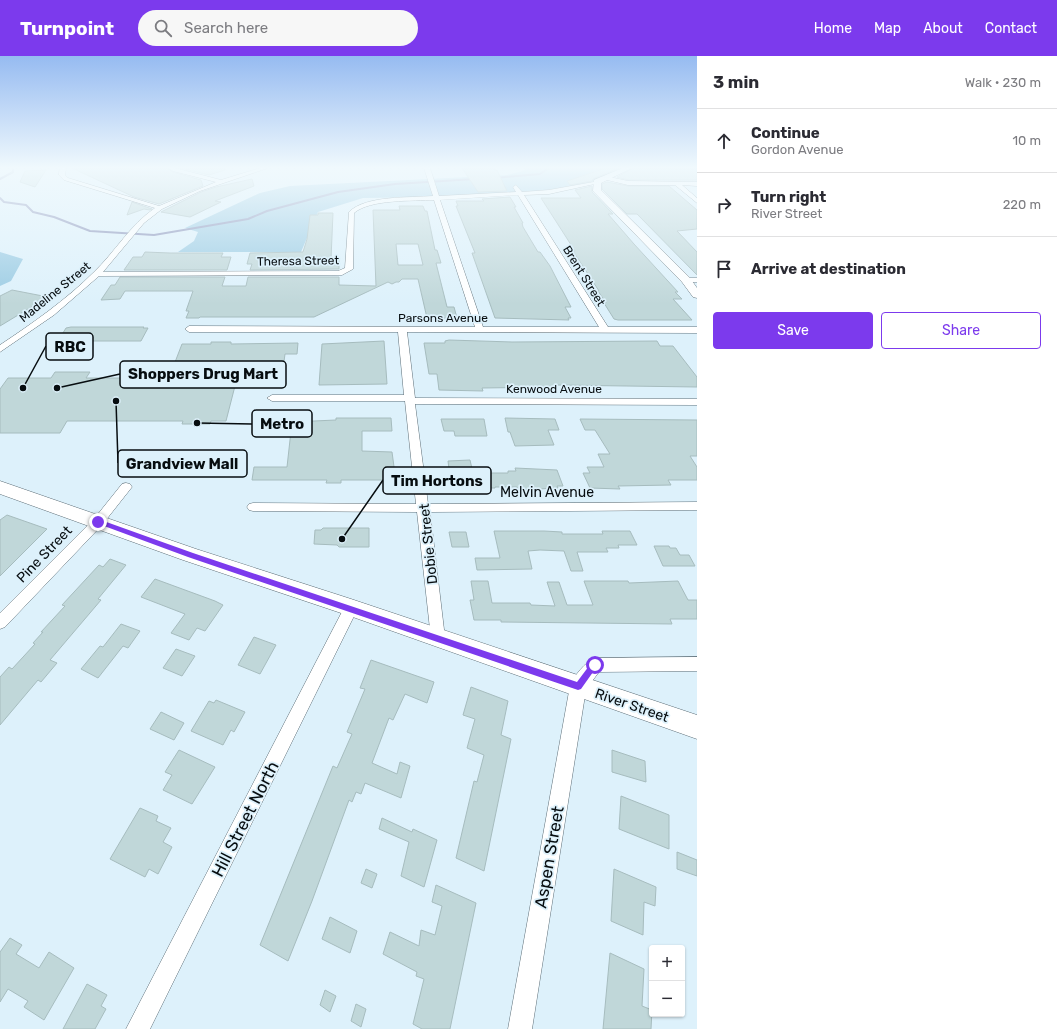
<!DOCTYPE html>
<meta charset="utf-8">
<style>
:root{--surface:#fff;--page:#f7f7f7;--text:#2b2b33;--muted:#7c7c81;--line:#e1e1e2;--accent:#7c3aed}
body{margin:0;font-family:Rubik,sans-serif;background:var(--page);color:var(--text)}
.controls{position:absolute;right:12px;bottom:12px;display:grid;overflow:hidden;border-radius:4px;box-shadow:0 1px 3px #0004}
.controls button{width:36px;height:36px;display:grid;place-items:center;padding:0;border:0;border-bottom:1px solid var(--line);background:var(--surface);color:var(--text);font:20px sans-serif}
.stop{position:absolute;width:12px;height:12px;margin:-9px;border:3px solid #7c3aed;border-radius:50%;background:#fff}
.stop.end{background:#7c3aed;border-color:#fff;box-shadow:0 1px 4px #0008}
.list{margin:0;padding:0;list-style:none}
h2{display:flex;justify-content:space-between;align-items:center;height:52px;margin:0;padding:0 16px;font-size:17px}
h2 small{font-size:13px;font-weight:400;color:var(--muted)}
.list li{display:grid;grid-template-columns:26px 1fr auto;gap:12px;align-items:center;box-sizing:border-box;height:64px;padding:0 16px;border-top:1px solid var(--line)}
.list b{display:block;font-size:15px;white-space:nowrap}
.list p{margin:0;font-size:13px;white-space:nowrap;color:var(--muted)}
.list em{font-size:13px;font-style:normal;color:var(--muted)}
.actions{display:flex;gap:8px;padding:12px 16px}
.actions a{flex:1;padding:9px 0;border:1px solid var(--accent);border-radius:4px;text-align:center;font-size:14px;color:var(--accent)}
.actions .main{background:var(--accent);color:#fff}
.icon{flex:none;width:22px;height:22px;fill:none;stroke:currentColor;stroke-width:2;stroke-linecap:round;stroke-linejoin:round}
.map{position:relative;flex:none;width:697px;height:973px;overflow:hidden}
header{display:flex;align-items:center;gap:24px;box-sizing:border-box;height:56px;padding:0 20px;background:var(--accent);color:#fff}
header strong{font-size:19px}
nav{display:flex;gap:22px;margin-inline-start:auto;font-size:14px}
.search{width:280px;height:36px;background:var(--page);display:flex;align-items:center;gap:10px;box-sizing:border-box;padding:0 14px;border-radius:22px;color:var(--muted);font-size:15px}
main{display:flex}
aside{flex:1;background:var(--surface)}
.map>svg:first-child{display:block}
</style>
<header>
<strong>Turnpoint</strong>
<div class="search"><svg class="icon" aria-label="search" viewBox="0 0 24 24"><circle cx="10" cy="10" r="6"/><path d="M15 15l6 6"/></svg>Search here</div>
<nav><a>Home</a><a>Map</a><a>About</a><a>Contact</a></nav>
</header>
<main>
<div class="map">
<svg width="697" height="973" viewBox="0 0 697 973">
<rect width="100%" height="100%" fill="#ddf1fb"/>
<path fill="#9acbe3" d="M527 112H621L591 126 560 132 519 138 434 141 363 142 318 156 301 196H178L194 185 198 176 185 172 260 137 290 130 507 119 523 115Z
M0 196 23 203 11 225 0 230Z"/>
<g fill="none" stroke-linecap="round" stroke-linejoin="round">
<path stroke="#858eb7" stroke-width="2" d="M494 122 540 118 549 112
M0 123 13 116V112
M0 142 4 146 26 149 33 156 54 161 90 175 154 179 248 163 267 155 338 136 395 128 475 123"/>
</g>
<path fill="#c0d7d9" stroke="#a6bcbe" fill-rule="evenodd" d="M72 112H167L173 116 201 124 203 130 159 148 134 141Z
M181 112H224L225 114 209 119Z
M462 112H493L494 114H497L507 135 478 136Z
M606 112H619L593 123 592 125 570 129 567 125Z
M633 112 697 113V124H628L617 121Z
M46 114 35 131 20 126 25 115Z
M252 123 254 130 215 145 221 146 190 161 161 156 201 136 216 131Z
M607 126 628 130H669L697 154V173L677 175 697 196V219L637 158H627L602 133V128Z
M592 130V136L613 158H608L634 188 678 236H675L682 243H673L692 264H618L614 263 604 247H606L598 235H599L573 195H575L541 142H581L575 134Z
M510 141 516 151H514L523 167H522L523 171 538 196H540L550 210 571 251H565L571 262H568L569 264 495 262 472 197H475L456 150H458L456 145H484L482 143Z
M132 146 152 153 150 154 144 153 127 159Z
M399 150H423L425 155H427L435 194H437L441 207H436L447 251H454L457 262H427L418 223H402L399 226H396L392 228 388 226 314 261H200L199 262H186L189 255H186L193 235H125L120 243 101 244 111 229H115L120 221H225L222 230H246L248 221H339V229L376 230 373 154H400ZM396 188H418L423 209H398Z
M318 157H333L331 203H339V213L250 214 252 208H247L250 197 303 196 307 183 310 159H318Z
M145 196 170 197H223L221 201H231L227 214H124L133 201H142Z
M12 234 48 241 0 270V240Z
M71 271H144L143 272H148L141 285H58L66 272Z
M449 284 512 286 657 285 660 290H673L697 321V331L556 329 557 331 482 332 483 335 439 334 437 318H429L424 287H445V285Z
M384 285 387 328 319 329 322 288Z
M211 286H231V288L298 287 297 298H285L281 328H268L269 325 236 326 226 365H211L210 368H182L183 365H67L60 377H0V333L8 322H51L55 316H90L86 322H136L141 316H153L154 314H172L182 288H211Z
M336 362H391L392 375H362V395L392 396 397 433H384L383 424H341V427H326L327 424H252L254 411H287L292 366 336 364Z
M505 362 555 363 559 374H548L554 389 515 390 510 376H508Z
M441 363H484L487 380H455L454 375H444Z
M580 363 697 364V400H690L697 411V424H668L671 429 618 430 620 433 590 432 583 417H590L587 411H604L598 398H610L595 374H585Z
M470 404 473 417H508V415H516L515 412 557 414 563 430H557L558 432 518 434 517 431H495V432H459L458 429H441L439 413H449L448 405Z
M7 459 47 473 0 520V464Z
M323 472H369V491H339L337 489 314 488 315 474H321Z
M494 475H544L562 476V478H603L602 475H630L637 489H618L619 492H606L608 496H577L583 515H571L564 495 540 494 528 495 532 513 477 514 475 502H500Z
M449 476H466L469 491H452Z
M654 490H669L670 492H676L680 499H689L695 510H663Z
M110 503 126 509 98 543 101 544 50 604 57 607 41 626 38 624 0 669V621L9 611 12 613 35 588 33 587 43 576H41L65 550 62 549 99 509 103 511Z
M155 523 215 545 223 549 205 575 197 572 189 584 171 577 185 558 141 541Z
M471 525H488L492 547H530L531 549 555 550 547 526H559L567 549H593L584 525H628L629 527 678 525 688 544H697V563H670L672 568 501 566V564H474L470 544H474Z
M121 568 140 575 128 592 123 590 98 622 81 613 100 590 103 591Z
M254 581 276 589 260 618 238 609Z
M176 593 195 600 182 620 163 612Z
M371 604 434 626 427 647 405 638 393 664 389 662 372 707 397 718 400 706 410 710 401 742 365 727 361 738 356 736 352 746 349 744 312 845 288 905 260 889 333 710 337 712 352 678 347 676 365 633 360 632Z
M471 631 508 645 501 679 511 683 484 815 456 802 474 725 477 726 484 699 467 692 475 663 463 659Z
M216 644 245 656 234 676 231 674 223 689 191 675 209 645 214 647Z
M161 656 184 667 174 684 150 673Z
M179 694 215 711 192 748 163 734 172 719 165 716Z
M612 694 645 705 646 726 612 716Z
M621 740 669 759V793L619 773Z
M140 752 158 760 156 765 171 772 163 786 172 791 158 818 149 813 145 821 110 803Z
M382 762 412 776 413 773 437 784 424 831 401 820 409 786 379 773Z
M677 796 697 804V820L677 813Z
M366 813 377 818 372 832 361 827Z
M614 813 656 831 655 850 644 846 643 879 611 865Z
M436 829 476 847 450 973H422L413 968 424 923 416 920 417 916 383 898 390 876 419 890 421 874 435 879 442 850 432 846Z
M330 861 357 875 350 897 322 883Z
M10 882 22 889 16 898 39 912 49 896 74 912 44 964 24 951 28 945 8 933 0 946V896Z
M610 897 644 913 642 950 652 954 651 973H603Z
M87 928 107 939 101 950 106 953 95 973H63Z
M325 934 336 940 330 956 320 949Z
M356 948 366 953 361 971 351 965Z"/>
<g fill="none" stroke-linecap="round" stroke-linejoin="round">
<g stroke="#5e6f78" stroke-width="1">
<path id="minor" d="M60 112H66L65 119 68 122 159 150 216 126 173 115 168 112H175L221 124 260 112H268L200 135 162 153 144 167 103 216 338 215 345 212 349 156C366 139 410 142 433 140L424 112H430L439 140 516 136 513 131 516 129 522 136 549 134 599 125V127L549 138 524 139 608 271H697V277L407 276 415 342 697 343V349L415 348 428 448 697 446V454L430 456 445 582 443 587 438 589 433 587 431 582 417 456 253 455 249 454 247 451 249 448 253 447 416 448 405 345H272L267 342 272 339H404L398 276H189L185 273 189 270 475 271 434 144C414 145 370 143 354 157L353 213 342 219 99 220 54 259 0 296V289C33 267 66 244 94 216 115 196 130 169 155 152L64 124 59 119ZM518 139 599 271H483L440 144Z
M605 120 628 125 697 126V130L682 129 697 142V147L675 129H628L603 123 602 122Z
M683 222H697V226H683Z
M126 427 130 428 132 431 102 469 5 571 0 573V557L94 463 122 428Z
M351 546 356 548 358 552 150 973H126L346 548Z
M697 601V615L599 616 586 633 532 973H508L570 630C574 620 585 606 595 602Z"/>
</g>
<g stroke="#5e6f78" stroke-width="1">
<path id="tertiary" d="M623 112H632L601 127V134L690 222 697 232V242L693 241 682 226 593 135 594 124Z"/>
</g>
<g stroke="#5e6f78" stroke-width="1">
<path id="secondary" d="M0 425 196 493 351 543 697 659V683L350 560 183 504 0 438Z"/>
</g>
<use href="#minor" fill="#fff" fill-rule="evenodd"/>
<use href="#tertiary" fill="#fff" fill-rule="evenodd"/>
<use href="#secondary" fill="#fff" fill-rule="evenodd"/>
</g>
<linearGradient id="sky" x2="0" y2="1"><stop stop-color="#96bbf1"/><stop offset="0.45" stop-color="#f0f9fd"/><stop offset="1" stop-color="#f0f9fd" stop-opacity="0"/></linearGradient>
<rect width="697" height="248" fill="url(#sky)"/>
<path fill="#7c3aed" d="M98 463 193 497 577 626 592 606H597L598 609 581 633 578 634 188 501 96 467 95 466Z"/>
<g text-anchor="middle" stroke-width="3.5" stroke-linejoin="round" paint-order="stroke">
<g font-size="12" fill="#070d10" stroke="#ddf1fb">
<text transform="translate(298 205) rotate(-1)" y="4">Theresa Street</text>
<text transform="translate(584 220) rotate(58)" y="4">Brent Street</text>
<text transform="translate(55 236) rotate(-39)" y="4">Madeline Street</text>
<text x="443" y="266">Parsons Avenue</text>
<text x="554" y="337">Kenwood Avenue</text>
</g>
<g font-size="14" fill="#070d10" stroke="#ddf1fb">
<text x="547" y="441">Melvin Avenue</text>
<text transform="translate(428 488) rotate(-96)" y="5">Dobie Street</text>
<text transform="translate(44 498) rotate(-46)" y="5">Pine Street</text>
<text transform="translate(632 649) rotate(19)" y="5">River Street</text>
</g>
<g font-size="17" fill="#070d10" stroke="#ddf1fb">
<text transform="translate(245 763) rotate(-63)" y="6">Hill Street North</text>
<text transform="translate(549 801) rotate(-80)" y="6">Aspen Street</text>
</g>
</g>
<path fill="none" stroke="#070d10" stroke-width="1.5" d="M23 332L46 290M57 332L120 318M197 367L252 368M116 345L118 407M342 483L383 424"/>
<g fill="#070d10" stroke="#ddf1fb" stroke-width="1.5">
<circle cx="23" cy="332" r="4"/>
<circle cx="57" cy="332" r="4"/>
<circle cx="197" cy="367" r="4"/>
<circle cx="116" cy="345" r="4"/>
<circle cx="342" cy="483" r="4"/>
</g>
<g fill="#ddf1fb" stroke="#070d10" stroke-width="1.5">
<rect x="46" y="277" width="47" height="27" rx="4"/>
<rect x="120" y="305" width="166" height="27" rx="4"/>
<rect x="252" y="354" width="60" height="27" rx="4"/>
<rect x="118" y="394" width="129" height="27" rx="4"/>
<rect x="383" y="411" width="108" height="27" rx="4"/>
</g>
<g font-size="15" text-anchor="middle" font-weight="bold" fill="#070d10">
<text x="70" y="296">RBC</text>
<text x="203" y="323">Shoppers Drug Mart</text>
<text x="282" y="373">Metro</text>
<text x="182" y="413">Grandview Mall</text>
<text x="437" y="430">Tim Hortons</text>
</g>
</svg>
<div class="controls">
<button>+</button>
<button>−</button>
</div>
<div class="stop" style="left:595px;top:609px"></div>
<div class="stop end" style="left:98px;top:466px"></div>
</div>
<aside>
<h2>3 min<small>Walk · 230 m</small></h2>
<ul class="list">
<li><svg class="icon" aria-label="ahead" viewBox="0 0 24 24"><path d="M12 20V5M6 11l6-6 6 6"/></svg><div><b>Continue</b><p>Gordon Avenue</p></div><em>10 m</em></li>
<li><svg class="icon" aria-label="right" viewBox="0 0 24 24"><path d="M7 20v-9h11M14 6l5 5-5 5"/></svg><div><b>Turn right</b><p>River Street</p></div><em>220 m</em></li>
<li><svg class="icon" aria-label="arrive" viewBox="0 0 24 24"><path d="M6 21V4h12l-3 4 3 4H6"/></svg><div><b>Arrive at destination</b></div></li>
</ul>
<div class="actions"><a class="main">Save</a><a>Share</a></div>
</aside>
</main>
